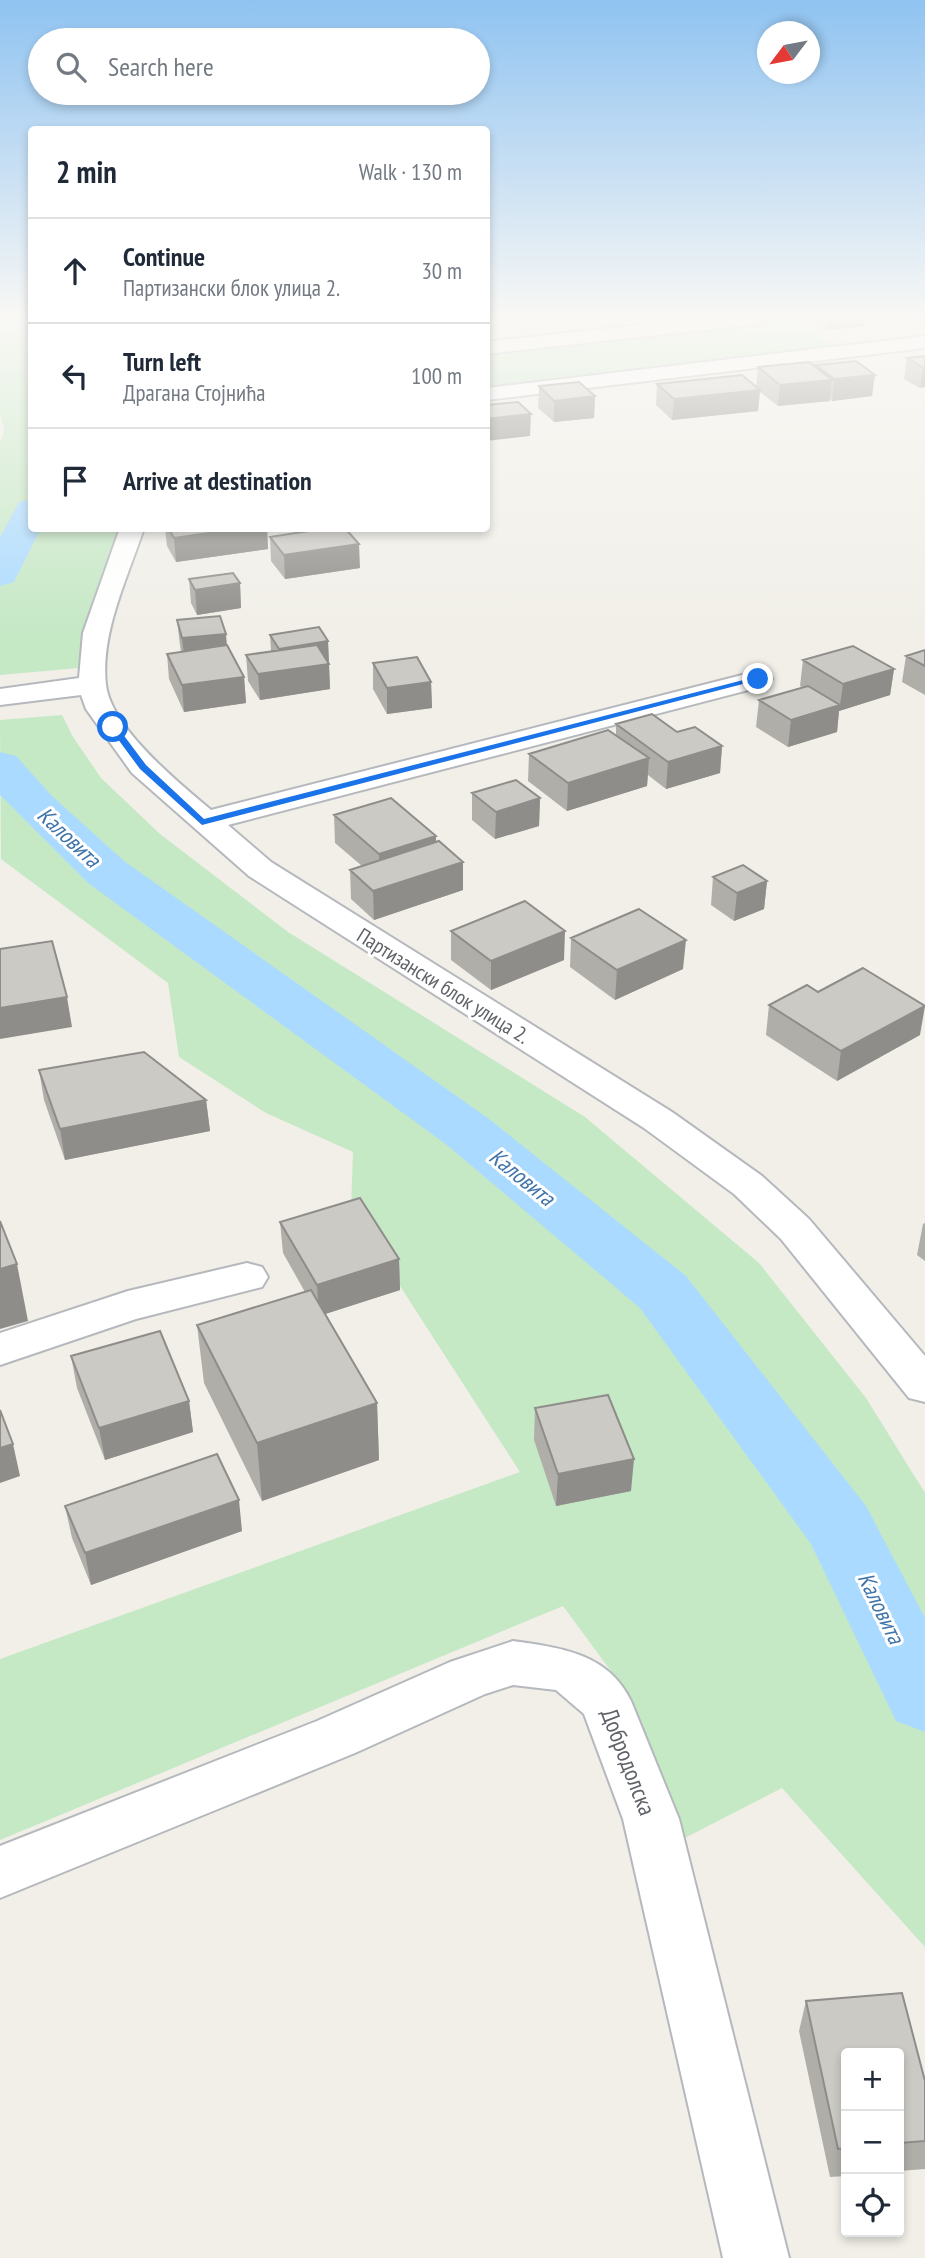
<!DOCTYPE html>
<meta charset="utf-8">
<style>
:root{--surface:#fff;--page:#f6f6f7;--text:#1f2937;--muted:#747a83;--line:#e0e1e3}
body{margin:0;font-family:"PT Sans Narrow",sans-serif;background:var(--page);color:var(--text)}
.controls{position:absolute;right:21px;bottom:21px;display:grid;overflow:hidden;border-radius:7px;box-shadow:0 4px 10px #0003}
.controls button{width:63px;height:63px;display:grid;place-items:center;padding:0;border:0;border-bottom:2px solid var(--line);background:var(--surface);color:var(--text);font:35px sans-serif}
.compass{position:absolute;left:757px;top:21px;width:63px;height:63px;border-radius:50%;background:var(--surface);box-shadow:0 4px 10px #0003;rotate:238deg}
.stop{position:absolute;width:21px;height:21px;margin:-16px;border:5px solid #1a73e8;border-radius:50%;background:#fff}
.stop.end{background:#1a73e8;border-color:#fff;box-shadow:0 2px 7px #0008}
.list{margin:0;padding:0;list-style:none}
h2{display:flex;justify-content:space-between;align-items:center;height:91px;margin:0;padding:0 28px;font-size:30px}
h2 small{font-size:23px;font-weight:400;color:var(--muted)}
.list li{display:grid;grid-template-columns:46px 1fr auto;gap:21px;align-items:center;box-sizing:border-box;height:105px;padding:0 28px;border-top:2px solid var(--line)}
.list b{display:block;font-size:26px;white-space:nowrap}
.list p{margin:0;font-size:23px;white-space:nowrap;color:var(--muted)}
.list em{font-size:23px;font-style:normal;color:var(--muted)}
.icon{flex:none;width:38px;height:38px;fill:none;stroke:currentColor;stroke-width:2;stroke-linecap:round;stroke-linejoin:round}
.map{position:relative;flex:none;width:925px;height:2258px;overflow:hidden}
.search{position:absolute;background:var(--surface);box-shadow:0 4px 10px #0003;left:28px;top:28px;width:462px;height:77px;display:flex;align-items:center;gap:18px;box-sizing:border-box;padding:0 24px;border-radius:38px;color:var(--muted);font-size:26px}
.panel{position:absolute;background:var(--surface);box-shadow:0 4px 10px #0003;left:28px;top:126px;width:462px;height:406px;border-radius:7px}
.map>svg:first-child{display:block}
</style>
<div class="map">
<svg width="925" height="2258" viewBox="0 0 925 2258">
<rect width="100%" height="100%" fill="#f1efe8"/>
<path fill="#c5e8c5" d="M0 318H31L32 528 125 529 96 633 79 668 0 675V442L4 430 0 414Z
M758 318H796L840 352 487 392 486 348Z
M62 715 73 737 101 778 160 834 288 932 585 1117 759 1263 866 1398 925 1493V1947L782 1788 675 1843 619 1682 563 1606 0 1840V1659L520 1472 351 1210 353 1152 266 1113 179 1057 168 983 1 859 0 720Z"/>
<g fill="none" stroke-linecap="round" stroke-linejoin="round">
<path fill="#aadaff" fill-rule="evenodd" d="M11 318H32V335L22 332Z
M32 499V528H41L14 582 0 586V537L19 502Z
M0 752 16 756 52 796 124 861 489 1119 686 1276 866 1506 925 1618V1732L896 1721 811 1544 640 1308 447 1145 88 883 0 795Z"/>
<g stroke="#b5b8bc" stroke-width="4">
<path id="street" d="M703 318H767L758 324 486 354V342Z
M925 336V348L486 400V388Z
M120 528H144C128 577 100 633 106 685 111 728 179 783 211 810L758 671 768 673 772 679 768 685 228 825 271 862 672 1112 762 1176 809 1219 925 1356V1402L909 1398 781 1239 734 1194 644 1128 249 876 132 773 86 709 81 695 0 705V689L79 678 83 633Z
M247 1263 262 1267 268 1277 262 1287 136 1319 0 1365V1333L128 1291Z
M513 1641C561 1648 608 1653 631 1701L679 1819 789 2258H723L623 1819 584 1714 556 1690 513 1685 485 1694 355 1753 0 1898V1846L317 1721 450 1662Z"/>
</g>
<use href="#street" fill="#fff" fill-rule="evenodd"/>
</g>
<path fill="#afaea9" d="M807 318H865L864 326 826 330Z
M925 356 920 388 904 379 907 358Z
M816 365 872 396 832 401 830 399V401L778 406 760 392 758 411 672 420 656 405 657 384 756 387 758 367H815Z
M539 386 595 396 594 418 554 422 538 408Z
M165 528H267L268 549 176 562 167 546Z
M270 537 360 568 285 579 271 561Z
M189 579 240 583 241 608 197 615 191 603Z
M177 620 227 645 244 677 246 703 184 712 169 679 167 654 181 652 180 645Z
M270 635 328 641 330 689 260 700 248 681 246 655 271 651Z
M925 650V695L902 682 906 656Z
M803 660 894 669 890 695 839 711 837 732 788 747 756 727 759 700 802 687 800 686Z
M373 663 431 682 432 708 387 714 373 689Z
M616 724 677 732 722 746 720 773 666 789 648 775 647 786 567 811 528 781 529 754 616 735Z
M472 793 540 798 539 826 495 839 472 820Z
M334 815 436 836V842L463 890 374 920 351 899 350 870 362 866 335 843Z
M713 877 767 881 764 909 734 921 711 905Z
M451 931 564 960 491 990 451 960Z
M571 938 683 969 615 1000 570 967Z
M818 992 920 1035 837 1081 766 1035 769 1005Z
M39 1070 206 1100 210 1131 65 1160 44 1100Z
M280 1222 399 1259 400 1290 325 1314 377 1403 379 1460 262 1501 204 1383 197 1325 305 1292 283 1253Z
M925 1223V1261L917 1255 923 1224Z
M71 1356 189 1401 193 1432 105 1460 77 1388Z
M535 1408 631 1491 556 1506 534 1440Z
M65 1506 242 1531 91 1585 72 1538Z
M902 1993 925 2081V2169L899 2171V2053H846V2176L830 2177 799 2031 806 2001Z"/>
<path fill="#8f8d8a" d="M827 318H865L864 326 826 330Z
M923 367H925V387L920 388Z
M875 375 872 396 832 401 834 379Z
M832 380 830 401 778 406 780 385Z
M760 390 758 411 672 420 674 399Z
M595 396 594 418 554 422V401Z
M531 414 530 436 486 441V419Z
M243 528H267L268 549 176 562 174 538Z
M359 544 360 568 285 579 284 555Z
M240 583 241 608 197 615 195 590Z
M226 634 228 659 185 663 182 638Z
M328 641 330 689 260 700 258 674 281 671 279 649Z
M894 669 890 695 839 711 837 732 788 747 791 720 840 705 843 684Z
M244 677 246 703 184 712 182 685Z
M431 682 432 708 387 714V688Z
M722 746 720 773 666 789 668 762Z
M649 758 647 786 567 811 568 783Z
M540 798 539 826 495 839 496 812Z
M436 836V864L380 883 379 854Z
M463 862V890L374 920 373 891Z
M767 881 764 909 734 921 737 893Z
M565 931 564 960 491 990V961Z
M686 940 683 969 615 1000 617 970Z
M67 997 72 1027 0 1039V1008Z
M925 1006 920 1035 837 1081 841 1051Z
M206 1100 210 1131 65 1160 60 1129Z
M399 1259 400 1290 319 1316 317 1285Z
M17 1264 28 1321 0 1329V1269Z
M189 1401 193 1432 105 1460 99 1428Z
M377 1403 379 1460 262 1501 257 1443Z
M13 1444 20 1476 0 1483V1448Z
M634 1459 631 1491 556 1506 558 1474Z
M239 1500 242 1531 91 1585 85 1553Z"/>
<path fill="#cccac5" stroke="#8f8d8a" stroke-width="2" d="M925 356V367H923L907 358Z
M856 361 875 375 834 379 816 365Z
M809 362 832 380 780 385 758 367Z
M742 375 760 390 674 399 657 384Z
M579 382 595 396 554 401 539 386Z
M518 402 531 414 486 419V405Z
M168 528H243L174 538Z
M328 528H345L359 544 284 555 270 537Z
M233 573 240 583 195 590 189 579Z
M220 616 226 634 182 638 177 620Z
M319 627 328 641 279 649 270 635Z
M227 645 244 677 182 685 167 654Z
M317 645 329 664 258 674 246 655Z
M853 646 894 669 843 684 803 660Z
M925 650V666L906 656Z
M417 657 431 682 387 688 373 663Z
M808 686 840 705 791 720 759 700Z
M652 714 677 732 695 727 722 746 668 762 616 724Z
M608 730 649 758 568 783 529 754Z
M516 780 540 798 496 812 472 793Z
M391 798 436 836 379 854 334 815Z
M439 841 463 862 373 891 350 870Z
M743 865 767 881 737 893 713 877Z
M525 901 565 931 491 961 451 931Z
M639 909 686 940 617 970 571 938Z
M52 941 67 997 0 1008V949Z
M863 968 925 1006 841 1051 769 1005 807 985 818 992Z
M144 1052 206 1100 60 1129 39 1070Z
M360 1198 399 1259 317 1285 280 1222Z
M0 1221 17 1264 0 1269Z
M311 1290 377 1403 257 1443 197 1325Z
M160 1331 189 1401 99 1428 71 1356Z
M608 1395 634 1459 558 1474 535 1408Z
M0 1410 13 1444 0 1448Z
M217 1454 239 1500 85 1553 65 1506Z
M902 1993 925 2081V2141L899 2143V2053H846V2148L838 2149 806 2001Z"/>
<linearGradient id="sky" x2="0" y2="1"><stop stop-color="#8fc3f1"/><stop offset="0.5" stop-color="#f9f8f5"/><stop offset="1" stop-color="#f9f8f5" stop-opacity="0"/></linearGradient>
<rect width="925" height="634" fill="url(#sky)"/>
<path fill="#1a73e8" d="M755 677 762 679 202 825 140 769 109 727 116 725 146 765 204 819Z"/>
<g text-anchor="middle" stroke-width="6" stroke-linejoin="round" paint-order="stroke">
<g font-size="21" fill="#5f6368" stroke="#fff">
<text transform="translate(443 986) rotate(32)" y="7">Партизански блок улица 2.</text>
</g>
<g font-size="23" font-style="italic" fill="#4174aa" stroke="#fff">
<text transform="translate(69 837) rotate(43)" y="8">Каловита</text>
<text transform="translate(522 1177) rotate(39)" y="8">Каловита</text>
<text transform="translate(881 1608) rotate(64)" y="8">Каловита</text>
</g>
<g font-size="24" fill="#5f6368" stroke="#fff">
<text transform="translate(628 1762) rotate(69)" y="8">Добродолска</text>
</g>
</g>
</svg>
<div class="controls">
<button>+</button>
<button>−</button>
<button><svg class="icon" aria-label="locate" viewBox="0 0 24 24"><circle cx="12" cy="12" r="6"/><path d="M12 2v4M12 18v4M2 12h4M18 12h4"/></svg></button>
</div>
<svg class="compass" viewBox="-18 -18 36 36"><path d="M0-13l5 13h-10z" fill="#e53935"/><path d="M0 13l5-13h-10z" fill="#747a83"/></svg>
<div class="stop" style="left:113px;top:727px"></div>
<div class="stop end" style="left:758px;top:679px"></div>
<div class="search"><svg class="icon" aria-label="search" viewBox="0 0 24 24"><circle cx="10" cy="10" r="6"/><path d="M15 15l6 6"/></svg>Search here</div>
<section class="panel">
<h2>2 min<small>Walk · 130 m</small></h2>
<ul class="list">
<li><svg class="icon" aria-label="ahead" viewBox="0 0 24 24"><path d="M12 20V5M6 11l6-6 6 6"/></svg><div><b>Continue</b><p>Партизански блок улица 2.</p></div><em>30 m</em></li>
<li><svg class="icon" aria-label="left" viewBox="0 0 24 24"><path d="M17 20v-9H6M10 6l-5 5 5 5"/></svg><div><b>Turn left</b><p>Драгана Стојнића</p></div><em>100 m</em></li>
<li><svg class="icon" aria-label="arrive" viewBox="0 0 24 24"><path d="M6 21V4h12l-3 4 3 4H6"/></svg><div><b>Arrive at destination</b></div></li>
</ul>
</section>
</div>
